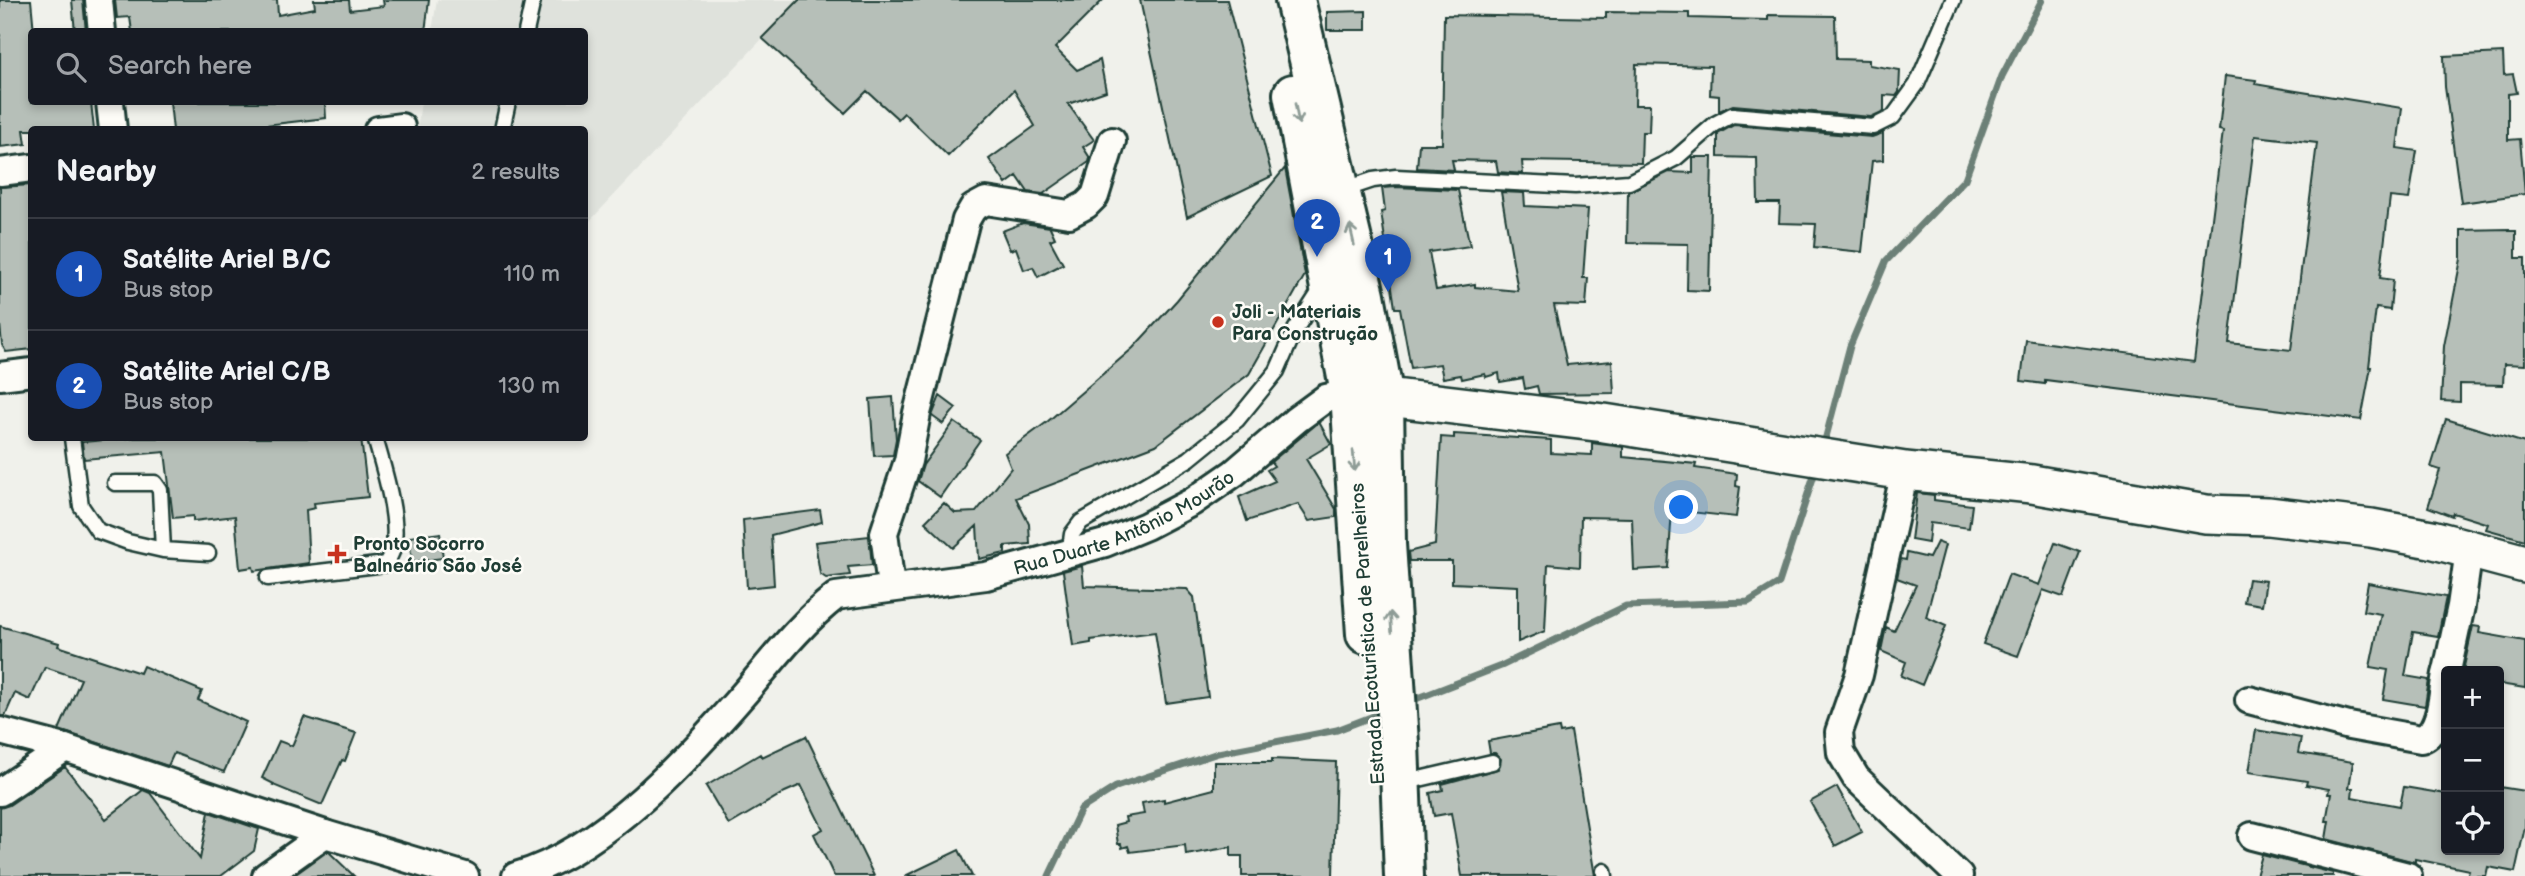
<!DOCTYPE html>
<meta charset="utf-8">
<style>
:root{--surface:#171b24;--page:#242831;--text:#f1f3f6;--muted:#9ea1a6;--line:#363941;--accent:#db2777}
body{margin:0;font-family:"Balsamiq Sans",sans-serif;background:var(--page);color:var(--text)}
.controls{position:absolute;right:21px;bottom:21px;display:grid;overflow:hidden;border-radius:7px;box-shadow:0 4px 10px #0003}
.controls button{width:63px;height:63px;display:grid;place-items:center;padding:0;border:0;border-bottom:2px solid var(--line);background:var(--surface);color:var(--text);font:35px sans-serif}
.you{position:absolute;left:1682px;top:508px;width:24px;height:24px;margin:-18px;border:5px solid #fff;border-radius:50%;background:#1a73e8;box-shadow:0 0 0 10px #1a73e833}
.badge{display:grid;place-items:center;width:46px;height:46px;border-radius:50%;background:var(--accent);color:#fff;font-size:23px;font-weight:700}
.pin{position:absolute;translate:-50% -58px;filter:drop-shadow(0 2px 4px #0008)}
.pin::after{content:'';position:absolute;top:37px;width:24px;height:21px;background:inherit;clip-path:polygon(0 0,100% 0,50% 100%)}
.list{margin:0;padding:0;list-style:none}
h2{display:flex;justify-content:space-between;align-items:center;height:91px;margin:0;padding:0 28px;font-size:30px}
h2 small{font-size:23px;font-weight:400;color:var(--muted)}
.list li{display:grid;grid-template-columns:46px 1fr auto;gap:21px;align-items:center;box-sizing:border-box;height:112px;padding:0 28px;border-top:2px solid var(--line)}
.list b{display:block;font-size:26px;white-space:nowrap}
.list p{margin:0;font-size:23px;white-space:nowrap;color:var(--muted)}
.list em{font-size:23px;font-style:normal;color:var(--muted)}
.icon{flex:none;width:38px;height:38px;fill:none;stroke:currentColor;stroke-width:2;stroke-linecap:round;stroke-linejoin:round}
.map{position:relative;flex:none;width:2525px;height:876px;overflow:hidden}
.search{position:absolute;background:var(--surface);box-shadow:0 4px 10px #0003;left:28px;top:28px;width:560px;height:77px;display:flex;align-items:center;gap:18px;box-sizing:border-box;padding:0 24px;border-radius:7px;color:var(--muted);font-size:26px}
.panel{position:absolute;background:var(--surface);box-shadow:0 4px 10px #0003;left:28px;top:126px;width:560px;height:315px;border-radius:7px}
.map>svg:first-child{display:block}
</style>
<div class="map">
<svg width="2525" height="876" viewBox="0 0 2525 876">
<rect width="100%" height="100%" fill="#f0f1eb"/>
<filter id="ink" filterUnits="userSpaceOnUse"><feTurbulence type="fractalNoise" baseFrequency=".0143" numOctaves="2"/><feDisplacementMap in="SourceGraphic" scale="14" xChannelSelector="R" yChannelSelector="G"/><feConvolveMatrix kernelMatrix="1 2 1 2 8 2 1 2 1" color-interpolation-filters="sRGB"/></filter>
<g filter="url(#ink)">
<path fill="#dfe2dc" d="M437 0H799L585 226 584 130H417L421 102H584V32L432 31Z"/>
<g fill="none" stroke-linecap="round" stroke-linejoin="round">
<path stroke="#6c8077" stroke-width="7" d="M1823 448 1850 346 1886 261 1965 179 2002 76 2042 0
M1408 702 1501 666 1626 606 1748 602 1779 583 1816 469
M1049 876 1081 809 1116 787 1218 753 1337 730 1384 712"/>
</g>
<path fill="#b6bfb8" stroke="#1f3d34" stroke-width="2" fill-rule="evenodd" d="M0 0H31L34 32H32V102H91L94 130H24L26 144 0 147Z
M72 0H83L86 32H75Z
M115 0H277L278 15 315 8 314 0H349L350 10 384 6 383 0H429L425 32H132L130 17 117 18Z
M799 0H1103L1055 48 1077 70 1100 60 1106 91 1068 104 1094 140 1083 147 1090 158 1089 162 1043 194 1028 192 1017 176 1006 184 989 159 1035 126 1014 90 948 156 904 113 898 119 867 91 845 113 762 38Z
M1140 0H1227L1272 176 1187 217Z
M1366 11V30H1327V12Z
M1606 12 1689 13V18L1768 20V15L1835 16 1836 59 1869 60V65L1900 70 1899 92 1896 96 1884 95V111L1871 117 1733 105 1719 111V96L1710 95 1711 66 1636 64 1635 105H1650L1649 132H1642L1641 163 1522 161 1523 174 1498 172 1496 161 1452 160 1454 170 1417 168 1419 144H1442L1444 15 1606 18Z
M2503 53 2504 75 2513 74 2517 93 2508 94V140L2520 139 2525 194 2461 203 2445 87 2444 56Z
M2225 76 2256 80 2255 84 2290 90 2402 108 2397 148 2417 151 2409 199 2390 197 2380 278 2393 280 2390 310 2376 308 2369 367H2371L2361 420 2045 380V384L2021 381 2026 340 2194 362 2223 131 2219 130ZM2255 136 2317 143 2291 350 2229 343Z
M170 102H325L326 118 223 130H173Z
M1734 125 1872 137 1883 133V160L1872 161 1862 252 1814 247 1816 224 1779 223 1780 203H1758L1757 158 1718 157V134Z
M1693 157H1712L1709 291 1687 290 1688 244 1627 243 1628 192 1669 172 1693 173Z
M1285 168 1305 275 1249 374 1156 445 1016 498 1029 524 1030 544 1005 546V553L979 559 977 526 953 548 925 522 944 503 955 513 976 512 1011 468 1005 453 1047 422 1133 348 1177 300Z
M32 185V349L6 352 2 345 0 324V187Z
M1396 187 1458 190 1470 246 1429 252 1436 290 1475 284V287L1518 291 1501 192 1524 193 1525 206 1588 209 1583 278H1588L1586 306 1554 305 1567 365 1612 361 1614 393 1539 394 1537 386 1525 389 1523 378 1500 382 1499 373 1486 377 1485 374 1462 379 1461 375 1443 378 1440 364 1411 368 1400 308H1395L1381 212 1385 211 1382 188Z
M1023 223 1050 227 1055 238 1050 240 1063 264 1038 277 1033 267 1024 270 1016 248 1010 250 1002 231Z
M2509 229V231H2516V258H2525V365L2504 364 2503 385 2460 384V402L2441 401 2444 346 2461 259V230Z
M940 396 956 408 943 424 932 416Z
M893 397 896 439 893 455 874 456 870 399Z
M2446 419 2525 443V540L2486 529 2488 524 2453 513 2452 516 2428 507 2440 470 2431 467Z
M954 422 980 440 940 497 918 481 923 465Z
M1319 422 1331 444 1306 459 1336 509V517L1309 521 1298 504 1247 521 1239 497 1275 481 1267 470 1274 466 1271 462Z
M1454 434 1551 440V453L1592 455V443L1599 444 1623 447V457L1696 464 1695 468 1737 474 1736 486 1740 487 1736 517 1672 510 1668 568 1634 570 1632 518 1581 517 1580 567 1548 564 1545 631 1518 642V586L1452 583V561H1409L1408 552 1435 545 1441 437 1454 438Z
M130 438H361L368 497 314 503 315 508 306 510 309 563 254 571 253 567 240 569 235 516 193 521V516L173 518 165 452 84 459 82 442Z
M1917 493 1934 495V500L1972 505 1969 528 1930 523 1928 543 1911 540Z
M820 510 822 522 771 535 774 585 747 588 743 520Z
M440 533 443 558 412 562 409 537Z
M869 536 872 565 848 567 850 575 826 578 820 574 815 542Z
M1937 542 1945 545 1926 617 1946 626 1922 685 1901 676 1906 662 1881 651 1886 627 1894 631 1916 585 1897 578 1901 559 1906 560 1907 553 1929 558Z
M2055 543 2080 552 2063 597 2043 590 2018 656 1983 644 2009 574 2039 585Z
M1082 566 1084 586 1187 589 1194 597 1208 697 1166 703 1155 632 1091 640V643L1073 646 1063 571Z
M2248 579 2266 581 2262 605 2244 602Z
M2368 583 2446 597 2438 636 2413 632 2405 676 2429 680 2425 706 2383 699 2388 670 2370 667 2381 614 2363 611Z
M0 626 59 643 58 646 140 673 143 666 202 691 198 700 246 722 224 772 174 753 168 766 59 730 81 679 45 667 30 700 15 693 5 716H0Z
M2473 626 2480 627 2479 633 2525 641V688L2499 684V671H2463Z
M304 717 356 733 345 761 342 760 322 805 273 785 274 784 262 778 279 741 292 746Z
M1559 728 1560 733 1571 731 1595 876H1462L1451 813 1434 816 1430 793 1443 790 1442 784 1498 769 1501 759 1495 753H1490L1488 741Z
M2256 730 2301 738 2298 753 2353 762 2349 788H2353L2352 797 2400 806 2404 787 2446 794V850H2499V787L2525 791V827L2515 872 2488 867 2486 876H2467L2469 870 2415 859V862L2326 839 2329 821H2326L2331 794H2328L2329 789 2306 785 2307 781 2249 772Z
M806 736 874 876H834L814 834 823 829 801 785 785 792 729 825 706 786 760 754 762 757Z
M1272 759 1336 762 1333 876H1242V856H1231V847L1186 855 1185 845 1130 852 1128 846 1122 848 1121 844H1118L1115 825 1126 822 1125 817 1144 814 1142 803 1164 799V802L1214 789V762H1272Z
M65 767 106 819 143 790 150 793 200 859 209 812 259 829 254 851 221 876H0V808L9 805Z
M1837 787 1862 832 1835 846 1810 802Z
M959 850 972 876H905Z
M328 851 354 876H293Z
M2262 855 2333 873V876H2256Z"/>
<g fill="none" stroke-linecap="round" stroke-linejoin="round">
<g stroke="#1f3d34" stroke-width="19">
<path id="lane" d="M526 32 533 0
M502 130 508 102
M1343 190 1373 180 1396 177 1575 186 1629 182 1676 158 1715 124 1732 115 1873 127 1893 117 1917 84 1953 0
M72 438 81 506 98 531 128 542 163 550 208 553
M115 483H155L160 490 163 550
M1069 554 1072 534 1081 522 1189 459 1237 420 1277 371 1295 330 1324 285
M268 578 386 564C388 559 392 554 393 548 400 520 383 466 375 438
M1402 783 1492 762
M1604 871 1605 876"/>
</g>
<g stroke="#1f3d34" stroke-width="32">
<g id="street">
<path d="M99 0 102 32"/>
<path d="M110 102 113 130"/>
<path d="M378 130 401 127"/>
<path d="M0 172 32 168"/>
<path d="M0 376 32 372"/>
<path d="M1905 471 1859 675 1839 732 1841 753 1856 778 1959 876"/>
<path d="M891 587 884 533 908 461 917 413 966 220 973 208 986 201 1069 214 1086 205 1095 196 1112 141"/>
<path d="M2447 671 2461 606 2469 550"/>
<path d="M2249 700 2349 726 2421 739C2442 732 2442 694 2446 674"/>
<path d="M0 731 65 748 325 834 465 876"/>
<path d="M0 792 65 748"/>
<path d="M2252 836 2408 876"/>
<path d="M266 876 325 834"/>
<path id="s1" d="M516 876C604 851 689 757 748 689 775 657 802 622 836 596L986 576 1105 543 1146 526 1192 502 1234 473 1296 420 1326 398 1350 393"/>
</g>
</g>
<g stroke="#1f3d34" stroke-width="42">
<path id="secondary" d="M1353 393 1604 423 1905 471 2032 484 2206 514 2268 516 2371 528 2431 539 2525 564"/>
</g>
<g stroke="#1f3d34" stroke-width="44">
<path id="primary" d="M1295 0 1365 295 1384 398 1386 544 1399 743 1404 876
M1293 94 1350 393 1366 634"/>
</g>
<use href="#lane" stroke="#fdfcf7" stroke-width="14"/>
<use href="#street" stroke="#fdfcf7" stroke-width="26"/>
<use href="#secondary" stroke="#fdfcf7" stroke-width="37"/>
<use href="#primary" stroke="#fdfcf7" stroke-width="38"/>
</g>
<defs><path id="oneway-shaft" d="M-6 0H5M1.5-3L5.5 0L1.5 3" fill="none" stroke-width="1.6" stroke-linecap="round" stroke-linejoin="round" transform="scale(1.75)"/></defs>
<g stroke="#8e9c96">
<use href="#oneway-shaft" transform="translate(1297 114) rotate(79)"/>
<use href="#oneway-shaft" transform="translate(1352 235) rotate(-103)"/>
<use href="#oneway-shaft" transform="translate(1354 461) rotate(85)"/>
<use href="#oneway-shaft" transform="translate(1391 622) rotate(-94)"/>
</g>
</g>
<g fill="#c8321e" stroke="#fdfcf7" stroke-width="2.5">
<circle cx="1218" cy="322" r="7"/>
<path d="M333.5 543.5h7v7h7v7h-7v7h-7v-7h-7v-7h7z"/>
</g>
<g text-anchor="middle" stroke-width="5" stroke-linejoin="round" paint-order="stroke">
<g font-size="19" font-weight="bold" fill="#1f3d34" stroke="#fdfcf7" text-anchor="start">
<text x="1232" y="318">Joli - Materiais<tspan x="1232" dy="22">Para Construção</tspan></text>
<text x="353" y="550">Pronto Socorro<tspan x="353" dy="22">Balneário São José</tspan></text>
</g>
<g font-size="19" fill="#1f3d34" stroke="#fdfcf7">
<text dy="7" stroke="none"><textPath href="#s1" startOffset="730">Rua Duarte Antônio Mourão</textPath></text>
<text transform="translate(1367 634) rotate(-94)" y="7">Estrada Ecoturistica de Parelheiros</text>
</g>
</g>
</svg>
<div class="controls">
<button>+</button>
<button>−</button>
<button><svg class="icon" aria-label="locate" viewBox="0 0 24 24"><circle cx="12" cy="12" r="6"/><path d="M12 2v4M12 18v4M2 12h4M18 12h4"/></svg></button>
</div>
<div class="you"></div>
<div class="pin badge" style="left:1388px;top:292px;background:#1a4fb4">1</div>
<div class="pin badge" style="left:1317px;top:257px;background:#1a4fb4">2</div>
<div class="search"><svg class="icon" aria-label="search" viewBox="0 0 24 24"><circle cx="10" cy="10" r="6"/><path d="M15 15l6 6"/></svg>Search here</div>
<section class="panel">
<h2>Nearby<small>2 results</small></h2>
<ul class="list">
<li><span class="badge" style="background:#1a4fb4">1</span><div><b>Satélite Ariel B/C</b><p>Bus stop</p></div><em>110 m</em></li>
<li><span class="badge" style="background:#1a4fb4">2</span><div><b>Satélite Ariel C/B</b><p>Bus stop</p></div><em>130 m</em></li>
</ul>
</section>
</div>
